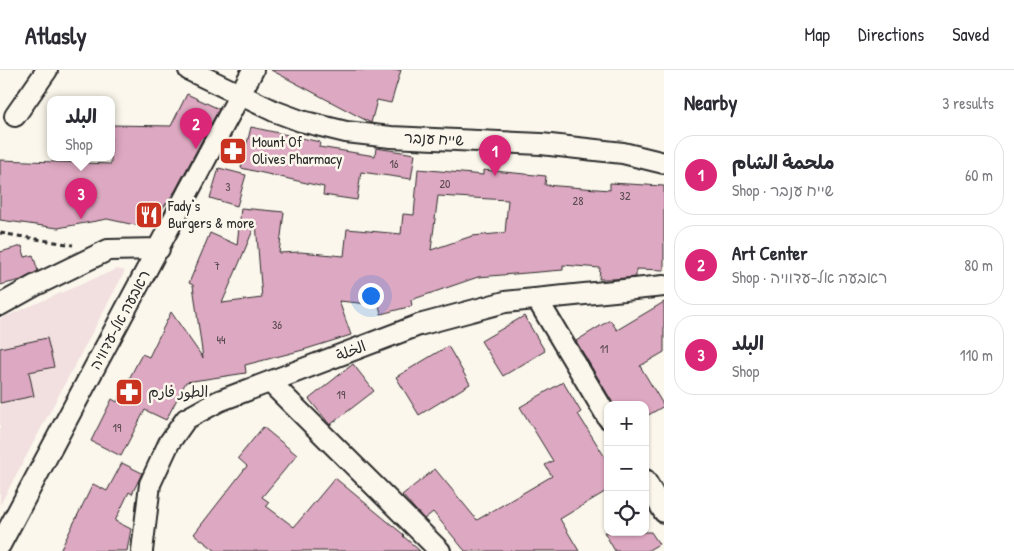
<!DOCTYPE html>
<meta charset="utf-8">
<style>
:root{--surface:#fff;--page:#f7f7f7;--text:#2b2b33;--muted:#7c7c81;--line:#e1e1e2;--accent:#db2777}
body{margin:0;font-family:"Patrick Hand","Playpen Sans Arabic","Playpen Sans Hebrew",sans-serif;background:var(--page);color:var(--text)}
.controls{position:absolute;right:15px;bottom:15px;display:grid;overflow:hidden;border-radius:10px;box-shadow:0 1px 4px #0004}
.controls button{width:45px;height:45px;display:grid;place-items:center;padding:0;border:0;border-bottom:1px solid var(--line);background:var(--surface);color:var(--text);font:25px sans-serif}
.you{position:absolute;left:370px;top:225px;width:18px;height:18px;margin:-12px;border:4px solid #fff;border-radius:50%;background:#1a73e8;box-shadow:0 0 0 8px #1a73e833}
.badge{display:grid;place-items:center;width:32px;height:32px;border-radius:50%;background:var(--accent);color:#fff;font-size:16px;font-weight:700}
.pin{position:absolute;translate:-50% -41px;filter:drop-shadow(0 1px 2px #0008)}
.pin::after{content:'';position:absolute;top:26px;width:18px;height:15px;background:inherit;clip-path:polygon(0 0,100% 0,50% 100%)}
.popup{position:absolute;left:47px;top:26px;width:68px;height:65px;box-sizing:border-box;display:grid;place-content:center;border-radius:10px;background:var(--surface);filter:drop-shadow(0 1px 4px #0005);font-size:16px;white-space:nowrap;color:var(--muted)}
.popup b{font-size:19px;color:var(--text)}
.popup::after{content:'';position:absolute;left:50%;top:100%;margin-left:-10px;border:10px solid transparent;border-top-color:var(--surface)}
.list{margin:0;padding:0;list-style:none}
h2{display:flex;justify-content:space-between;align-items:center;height:65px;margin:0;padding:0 20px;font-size:21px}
h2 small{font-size:16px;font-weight:400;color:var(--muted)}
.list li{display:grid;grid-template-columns:32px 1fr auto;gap:15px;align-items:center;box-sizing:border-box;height:80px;margin:0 10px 10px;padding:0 10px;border:1px solid var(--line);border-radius:20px}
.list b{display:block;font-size:19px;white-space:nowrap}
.list p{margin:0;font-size:16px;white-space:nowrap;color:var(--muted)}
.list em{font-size:16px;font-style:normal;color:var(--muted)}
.icon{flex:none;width:28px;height:28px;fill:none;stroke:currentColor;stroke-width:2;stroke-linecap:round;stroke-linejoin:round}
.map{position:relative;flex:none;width:664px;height:481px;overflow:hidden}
header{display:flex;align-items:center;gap:30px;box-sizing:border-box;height:70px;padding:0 25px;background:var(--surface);border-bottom:1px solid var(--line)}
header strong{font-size:24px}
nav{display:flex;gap:28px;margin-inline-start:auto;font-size:18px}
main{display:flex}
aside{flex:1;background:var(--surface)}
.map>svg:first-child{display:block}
</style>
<header>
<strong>Atlasly</strong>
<nav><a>Map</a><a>Directions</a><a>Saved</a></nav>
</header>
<main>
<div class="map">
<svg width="664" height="481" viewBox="0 0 664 481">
<rect width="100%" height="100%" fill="#fbf7ec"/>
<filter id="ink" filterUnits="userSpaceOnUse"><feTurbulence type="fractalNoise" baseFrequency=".02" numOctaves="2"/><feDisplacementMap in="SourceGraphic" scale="10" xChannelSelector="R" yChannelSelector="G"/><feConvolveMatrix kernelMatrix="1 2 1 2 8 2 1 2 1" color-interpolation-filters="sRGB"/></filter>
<g filter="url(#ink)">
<path fill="#f2dfdf" d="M117 199 125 201 0 435V249Z"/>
<path fill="#dda8c1" stroke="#2b2b2b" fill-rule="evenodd" d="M271 0H401L391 33 377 30 371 53Z
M187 24 219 39 175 121 149 158 107 149 58 158 0 150V90L111 94V55L171 56Z
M251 57 320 72 319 77 375 86 376 78 415 84 411 109 361 102 357 130 323 125 324 117 241 98Z
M219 98 246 105 237 136 210 128Z
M418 99 483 105V100L546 106 545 115 610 120V113L664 116V200L636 199V207L613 209H599L600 198 563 195V200L478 207 411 230 412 236 381 244 379 235 339 231 351 265 303 280 245 295 246 303 186 312 166 350 145 340 121 386 91 371 112 329 117 332 142 284 149 287 171 242 203 288 193 215 189 213 210 163 237 175 241 138 284 142 279 183 300 182 344 186 347 159 401 164 403 144 414 145ZM438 126 508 130 505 163 472 166 431 180ZM256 153 262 228 222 233 238 196Z
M22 176 25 187 33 185 38 201 21 210 0 215V182Z
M664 232V282L640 296 664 336 645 347V335H614L576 271 610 250 617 260Z
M524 246 545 281 503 306 481 271Z
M47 268 54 297 29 302 34 326 0 333V278Z
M448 276 470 314 419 345 396 307Z
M353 294 374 321 330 355 309 329Z
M563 312 581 342 578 344 608 392V420L560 449 579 481H465L433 442 424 449 402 425 435 399 477 450 552 406 545 395 553 391 520 337Z
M263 357 297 385 262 427 269 432 266 436 294 457 335 408 404 465 403 466 420 481H216L194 464 247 396 238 388Z
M122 393 142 403 132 424 129 422 115 451 131 459 127 481H60L93 414 107 421Z
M604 462H651L659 474 647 481H615Z"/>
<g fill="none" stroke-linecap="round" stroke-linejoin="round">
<g stroke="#2b2b2b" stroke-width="24">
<path id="minor" d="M189 0 274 41 301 51 346 62 391 67 541 74 623 83 664 93
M15 46 47 0
M537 229 608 348
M0 235 34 216 108 180 159 179
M270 312 440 481
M645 410 664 442
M0 475 253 0
M142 481 150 414 169 373 186 349 219 331 419 255 505 232 664 216"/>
</g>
<path stroke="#2b2b2b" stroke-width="3" stroke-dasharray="5 4" stroke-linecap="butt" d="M0 163 73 175"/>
<use href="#minor" stroke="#fbf7ec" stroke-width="20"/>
</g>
</g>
<defs>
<g id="pharmacy-square" transform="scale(1.4375)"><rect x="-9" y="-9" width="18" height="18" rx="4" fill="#c8321e" stroke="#fbf7ec"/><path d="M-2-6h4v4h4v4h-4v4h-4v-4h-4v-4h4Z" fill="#fff"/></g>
<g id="restaurant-square" transform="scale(1.4375)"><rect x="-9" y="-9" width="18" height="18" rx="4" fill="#c8321e" stroke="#fbf7ec"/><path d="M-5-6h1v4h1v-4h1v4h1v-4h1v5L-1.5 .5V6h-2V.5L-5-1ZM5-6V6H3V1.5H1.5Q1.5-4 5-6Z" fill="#fff"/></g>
</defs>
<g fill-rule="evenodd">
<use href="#pharmacy-square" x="233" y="81"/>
<use href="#restaurant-square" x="149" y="145"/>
<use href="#pharmacy-square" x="129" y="322"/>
</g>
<g text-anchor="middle" stroke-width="5" stroke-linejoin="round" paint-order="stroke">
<g font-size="12" fill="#584a50">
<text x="394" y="98">16</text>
<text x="445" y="118">20</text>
<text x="228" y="121">3</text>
<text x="625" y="130">32</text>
<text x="578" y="135">28</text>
<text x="217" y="200">7</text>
<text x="277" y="259">36</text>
<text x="221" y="274">44</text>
<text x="604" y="283">11</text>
<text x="341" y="329">19</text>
<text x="117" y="362">19</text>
</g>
<g font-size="15" fill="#2b2b2b" stroke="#fbf7ec">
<text transform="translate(434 69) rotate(3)" y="5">שייח ענבר</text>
<text transform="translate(120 250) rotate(-62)" y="5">ראבעה אל-עדוויה</text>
<text transform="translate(351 281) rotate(-21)" y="5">الخلة</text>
</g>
<g font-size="15" fill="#2b2b2b" stroke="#fbf7ec" text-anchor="start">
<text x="252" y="77">Mount Of<tspan x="252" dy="17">Olives Pharmacy</tspan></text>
<text x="168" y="141">Fady‘s<tspan x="168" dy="17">Burgers &amp; more</tspan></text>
<text x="148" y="327">الطور فارم</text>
</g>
</g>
</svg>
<div class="controls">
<button>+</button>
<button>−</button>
<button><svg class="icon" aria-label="locate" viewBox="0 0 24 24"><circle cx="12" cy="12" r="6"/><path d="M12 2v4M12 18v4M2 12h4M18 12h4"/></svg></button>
</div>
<div class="you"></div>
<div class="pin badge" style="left:495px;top:106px">1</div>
<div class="pin badge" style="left:196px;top:79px">2</div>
<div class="pin badge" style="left:81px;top:149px">3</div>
<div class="popup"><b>البلد</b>Shop</div>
</div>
<aside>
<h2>Nearby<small>3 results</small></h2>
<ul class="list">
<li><span class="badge">1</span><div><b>ملحمة الشام</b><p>Shop · שייח ענבר</p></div><em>60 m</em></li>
<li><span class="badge">2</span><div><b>Art Center</b><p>Shop · ראבעה אל-עדוויה</p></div><em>80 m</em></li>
<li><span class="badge">3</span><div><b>البلد</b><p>Shop</p></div><em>110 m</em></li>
</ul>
</aside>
</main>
